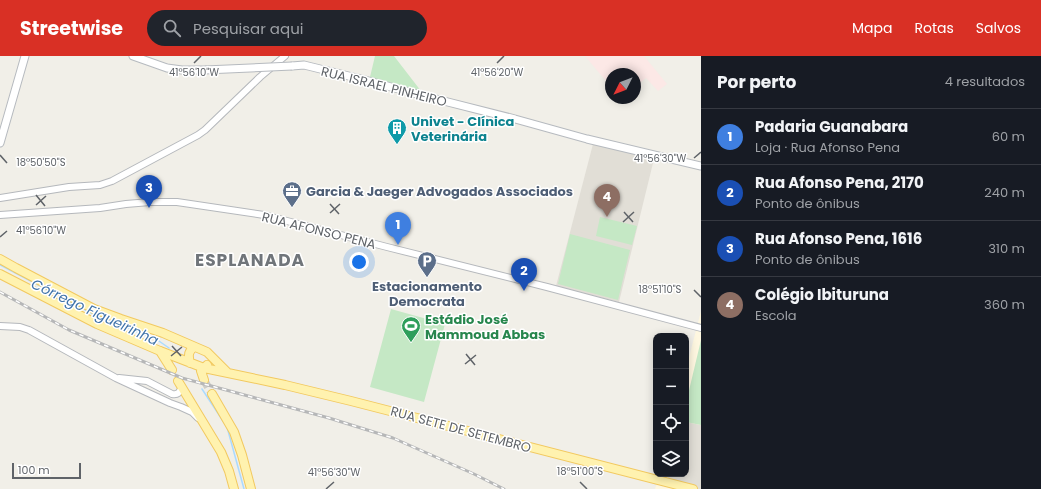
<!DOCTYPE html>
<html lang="pt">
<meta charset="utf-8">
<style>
:root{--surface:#171b24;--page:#20242c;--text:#f1f3f6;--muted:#9ea1a6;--line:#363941;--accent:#d93025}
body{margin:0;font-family:Poppins,sans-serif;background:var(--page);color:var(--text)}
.controls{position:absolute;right:12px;bottom:12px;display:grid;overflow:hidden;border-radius:8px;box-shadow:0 2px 10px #0003}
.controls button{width:36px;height:36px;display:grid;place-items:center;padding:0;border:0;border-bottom:1px solid var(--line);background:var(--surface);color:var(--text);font:20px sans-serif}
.compass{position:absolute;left:605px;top:12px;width:36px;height:36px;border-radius:50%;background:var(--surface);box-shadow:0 2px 10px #0003;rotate:228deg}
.scale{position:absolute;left:12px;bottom:10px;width:69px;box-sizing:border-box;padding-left:4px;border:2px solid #5f6368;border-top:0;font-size:11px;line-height:14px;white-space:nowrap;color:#5f6368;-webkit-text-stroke:3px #fff;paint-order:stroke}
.you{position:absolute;left:359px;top:206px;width:14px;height:14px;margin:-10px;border:3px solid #fff;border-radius:50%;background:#1a73e8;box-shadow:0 0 0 6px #1a73e833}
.badge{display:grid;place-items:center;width:26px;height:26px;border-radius:50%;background:var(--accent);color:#fff;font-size:13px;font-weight:700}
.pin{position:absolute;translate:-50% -33px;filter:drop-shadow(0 1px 2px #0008)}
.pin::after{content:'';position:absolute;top:21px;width:14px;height:12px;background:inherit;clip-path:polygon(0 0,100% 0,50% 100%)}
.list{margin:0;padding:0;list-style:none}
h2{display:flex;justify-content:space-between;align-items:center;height:52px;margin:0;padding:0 16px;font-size:17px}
h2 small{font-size:13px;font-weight:400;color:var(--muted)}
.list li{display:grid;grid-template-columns:26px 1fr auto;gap:12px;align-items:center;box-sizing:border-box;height:56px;padding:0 16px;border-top:1px solid var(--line)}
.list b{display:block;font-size:15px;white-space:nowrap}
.list p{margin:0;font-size:13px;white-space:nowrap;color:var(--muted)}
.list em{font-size:13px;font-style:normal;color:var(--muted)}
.icon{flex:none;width:22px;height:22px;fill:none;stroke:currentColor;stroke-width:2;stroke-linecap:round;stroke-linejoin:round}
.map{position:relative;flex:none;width:701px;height:433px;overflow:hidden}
header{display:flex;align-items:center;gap:24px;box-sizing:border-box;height:56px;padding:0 20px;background:var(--accent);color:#fff}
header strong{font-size:19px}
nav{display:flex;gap:22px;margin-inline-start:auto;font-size:14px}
.search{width:280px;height:36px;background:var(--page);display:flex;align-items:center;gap:10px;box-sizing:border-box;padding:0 14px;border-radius:22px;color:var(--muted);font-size:15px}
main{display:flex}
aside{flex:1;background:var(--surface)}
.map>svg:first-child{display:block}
</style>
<header>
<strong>Streetwise</strong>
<div class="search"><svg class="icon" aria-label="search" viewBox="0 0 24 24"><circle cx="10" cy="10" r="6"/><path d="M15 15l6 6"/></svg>Pesquisar aqui</div>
<nav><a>Mapa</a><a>Rotas</a><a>Salvos</a></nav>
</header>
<main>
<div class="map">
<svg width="701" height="433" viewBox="0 0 701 433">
<rect width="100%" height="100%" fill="#f1efe8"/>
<path fill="#fef7e0" d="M701 255V433H655L659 418H686V313Z"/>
<path fill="#e1ded6" d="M593 88 654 103 619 246 556 230Z
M686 366 701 369V433H694L667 426 669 418H686Z"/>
<path fill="#fce8e6" d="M585 0H644L667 28 658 35 646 22 635 31V18H611V31Z"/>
<path fill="#c5e8c5" d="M375 0H394L421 35 370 21Z
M600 161 637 170 632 189 596 180Z
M570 178 630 194 618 244 558 228Z
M391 253 445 268 424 346 370 331Z
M701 284V369L686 366V347Z"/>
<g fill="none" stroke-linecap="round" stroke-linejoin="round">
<path stroke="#aadaff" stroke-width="1.5" d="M0 209 97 260 156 283 169 292
M202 333 227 371 244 433"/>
<path stroke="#ccccc8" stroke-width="8" stroke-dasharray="8 4" stroke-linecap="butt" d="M204 324 212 338"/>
<g stroke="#b5b8bc" stroke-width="8">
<path id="tertiary" d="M0 142 69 131 100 129 112 125 198 79 205 74 260 21 285 0
M0 159 100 152 126 148 150 146H177L264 159 387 191 547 231 701 272
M0 270 20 271 29 274 116 322 170 347 181 351 192 356 198 362
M119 322 147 325 172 338C178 339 179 337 182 331"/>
</g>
<g stroke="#b6babf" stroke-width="9">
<path id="secondary" d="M133 0 167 12 182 14H205
M292 10 304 9 365 24 428 41 515 63 587 83 701 110
M0 87 25 0"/>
</g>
<g stroke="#f2c960" stroke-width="10">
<path id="primary" d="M0 203 16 212 94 253 121 263 163 277 207 296 228 317
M0 218 97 268 160 295 204 312 285 329 351 345 693 433
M160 295 172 314
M190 307C188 300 188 294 195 291
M204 324 201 315 207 309
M178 325 221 396 229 415 234 433
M212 338 234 376 242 399 251 433"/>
</g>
<use href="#tertiary" stroke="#fff" stroke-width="6"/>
<use href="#secondary" stroke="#fff" stroke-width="7"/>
<use href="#primary" stroke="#fff2af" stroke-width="8"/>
<g stroke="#b6b7b8" stroke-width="3">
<path id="rail" d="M0 236 69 274 182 322 329 362 393 382 474 418 504 433"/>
</g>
<use href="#rail" stroke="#fff" stroke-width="1.5" stroke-dasharray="4.5" stroke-linecap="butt"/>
<g stroke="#b6babf" stroke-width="9" stroke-linecap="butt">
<path id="secondary-bridge" d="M205 14 292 10"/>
</g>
<use href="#secondary-bridge" stroke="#fff" stroke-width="7"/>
</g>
<path fill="none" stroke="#5f6368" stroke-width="1.5" d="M194 7 201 0M497 7 504 0M0 99 7 107M694 102 701 96M36 139 45 150M330 148 339 158M36 149 46 140M624 156 633 166M330 157 340 148M623 166 634 156M0 181 7 175M694 234 701 241M172 290 181 300M466 298 475 309M171 300 182 291M465 308 476 299M580 426 587 433M326 433 334 426"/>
<defs>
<g id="building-pin" transform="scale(1)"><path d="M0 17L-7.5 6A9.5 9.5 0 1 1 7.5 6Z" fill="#0f9aa8" stroke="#fff"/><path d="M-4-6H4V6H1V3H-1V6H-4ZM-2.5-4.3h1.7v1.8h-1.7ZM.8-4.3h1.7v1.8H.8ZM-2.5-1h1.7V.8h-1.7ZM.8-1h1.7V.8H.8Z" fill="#fff"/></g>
<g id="office-pin" transform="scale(1)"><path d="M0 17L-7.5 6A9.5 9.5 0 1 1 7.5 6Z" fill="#5c6f8a" stroke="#fff"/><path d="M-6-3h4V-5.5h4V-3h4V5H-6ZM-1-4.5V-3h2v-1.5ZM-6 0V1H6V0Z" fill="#fff"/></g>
<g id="parking-pin" transform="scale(1)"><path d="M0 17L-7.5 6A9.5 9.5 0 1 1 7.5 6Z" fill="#5c6f8a" stroke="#fff"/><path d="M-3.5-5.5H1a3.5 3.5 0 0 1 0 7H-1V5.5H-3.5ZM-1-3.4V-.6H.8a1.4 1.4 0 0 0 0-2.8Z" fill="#fff"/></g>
<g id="stadium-pin" transform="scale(1)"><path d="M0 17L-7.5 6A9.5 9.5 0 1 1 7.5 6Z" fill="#2e9e5b" stroke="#fff"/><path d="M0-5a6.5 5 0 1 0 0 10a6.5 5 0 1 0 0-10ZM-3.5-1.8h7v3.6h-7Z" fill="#fff"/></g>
</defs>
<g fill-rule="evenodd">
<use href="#building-pin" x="397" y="72"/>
<use href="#office-pin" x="292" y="135"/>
<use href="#parking-pin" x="427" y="205"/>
<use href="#stadium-pin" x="411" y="270"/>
</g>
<g text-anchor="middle" stroke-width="3" stroke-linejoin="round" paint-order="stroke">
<g font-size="13" fill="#5f6368" stroke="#fff">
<text transform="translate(384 30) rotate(14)" y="5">RUA ISRAEL PINHEIRO</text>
<text transform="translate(319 174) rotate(14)" y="5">RUA AFONSO PENA</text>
<text transform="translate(461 373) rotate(15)" y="5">RUA SETE DE SETEMBRO</text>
</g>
<g font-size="13" font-weight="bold" fill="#0d838f" stroke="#fff" text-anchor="start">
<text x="411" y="70">Univet - Clínica<tspan x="411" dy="15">Veterinária</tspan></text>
</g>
<g font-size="13" font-weight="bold" fill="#4e5e75" stroke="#fff" text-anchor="start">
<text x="306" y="140">Garcia &amp; Jaeger Advogados Associados</text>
<text x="427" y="235" text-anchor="middle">Estacionamento<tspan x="427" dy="15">Democrata</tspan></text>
</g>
<g font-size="13" font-weight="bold" fill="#27864d" stroke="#fff" text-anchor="start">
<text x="425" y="268">Estádio José<tspan x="425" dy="15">Mammoud Abbas</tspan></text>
</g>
<g font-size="14" font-style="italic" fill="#4174aa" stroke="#fff">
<text transform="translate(95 256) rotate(25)" y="5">Córrego Figueirinha</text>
</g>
<g font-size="17" font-weight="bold" letter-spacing="1" fill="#70757a" stroke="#fff">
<text x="250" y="210">ESPLANADA</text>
</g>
</g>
<g font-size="10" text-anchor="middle" fill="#5f6368" stroke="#fff" stroke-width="3" stroke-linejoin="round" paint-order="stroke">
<text x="194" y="20">41°56'10"W</text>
<text x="497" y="20">41°56'20"W</text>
<text x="660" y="106">41°56'30"W</text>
<text x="41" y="110">18°50'50"S</text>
<text x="41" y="178">41°56'10"W</text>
<text x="660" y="237">18°51'10"S</text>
<text x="580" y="419">18°51'00"S</text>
<text x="334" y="420">41°56'30"W</text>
</g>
</svg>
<div class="controls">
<button>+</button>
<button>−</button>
<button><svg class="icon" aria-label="locate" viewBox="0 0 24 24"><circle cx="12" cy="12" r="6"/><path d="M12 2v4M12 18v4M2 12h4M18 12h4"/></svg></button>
<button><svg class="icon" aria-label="layers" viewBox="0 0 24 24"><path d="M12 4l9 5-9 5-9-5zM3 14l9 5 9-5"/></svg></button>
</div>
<svg class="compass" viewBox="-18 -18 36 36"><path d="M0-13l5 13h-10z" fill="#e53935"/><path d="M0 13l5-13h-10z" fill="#9ea1a6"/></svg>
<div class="scale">100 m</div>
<div class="you"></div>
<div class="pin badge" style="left:398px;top:189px;background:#3f7fe0">1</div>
<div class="pin badge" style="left:524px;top:235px;background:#1a4fb4">2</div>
<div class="pin badge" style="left:149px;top:152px;background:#1a4fb4">3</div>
<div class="pin badge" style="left:607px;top:161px;background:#8d6e63">4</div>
</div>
<aside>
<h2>Por perto<small>4 resultados</small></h2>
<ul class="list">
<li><span class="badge" style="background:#3f7fe0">1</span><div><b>Padaria Guanabara</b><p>Loja · Rua Afonso Pena</p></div><em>60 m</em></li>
<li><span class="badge" style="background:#1a4fb4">2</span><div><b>Rua Afonso Pena, 2170</b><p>Ponto de ônibus</p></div><em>240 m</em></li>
<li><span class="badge" style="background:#1a4fb4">3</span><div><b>Rua Afonso Pena, 1616</b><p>Ponto de ônibus</p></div><em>310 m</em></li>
<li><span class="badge" style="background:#8d6e63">4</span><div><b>Colégio Ibituruna</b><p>Escola</p></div><em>360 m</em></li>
</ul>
</aside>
</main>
